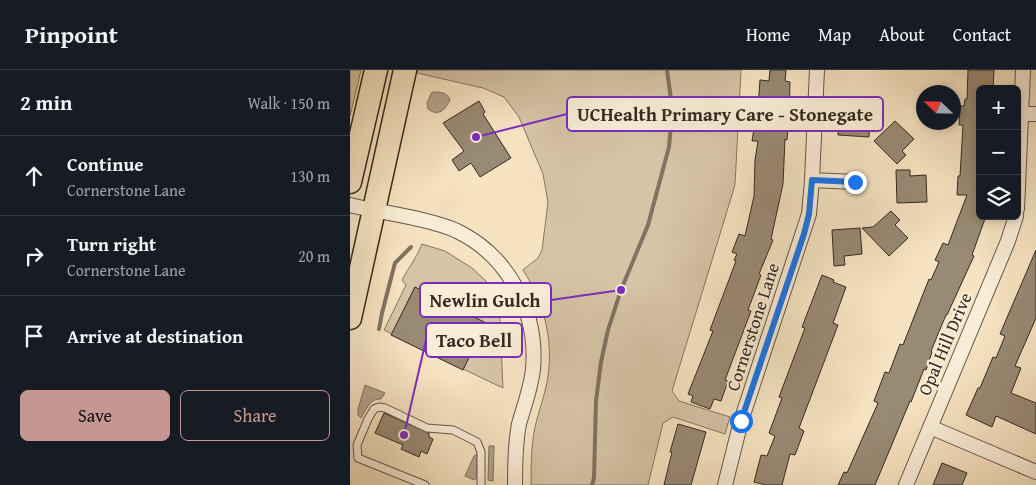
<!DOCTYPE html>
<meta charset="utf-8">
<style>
:root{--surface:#171b24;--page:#20242c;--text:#f1f3f6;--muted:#9ea1a6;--line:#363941;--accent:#c59692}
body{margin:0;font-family:"Gentium Book Plus",serif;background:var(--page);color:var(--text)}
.controls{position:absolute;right:15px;top:15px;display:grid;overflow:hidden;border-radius:8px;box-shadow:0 2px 8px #0003}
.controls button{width:45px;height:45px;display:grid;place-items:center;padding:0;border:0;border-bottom:1px solid var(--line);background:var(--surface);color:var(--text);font:25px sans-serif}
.compass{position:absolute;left:566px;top:15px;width:45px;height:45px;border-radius:50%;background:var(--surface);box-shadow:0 2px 8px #0003;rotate:293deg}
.stop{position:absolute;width:15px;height:15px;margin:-11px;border:4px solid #1a73e8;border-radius:50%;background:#fff}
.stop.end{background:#1a73e8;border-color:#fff;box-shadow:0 1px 5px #0008}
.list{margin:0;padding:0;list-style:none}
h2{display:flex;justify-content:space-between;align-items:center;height:65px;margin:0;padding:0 20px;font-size:21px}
h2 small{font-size:16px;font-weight:400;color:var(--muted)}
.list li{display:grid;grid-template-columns:32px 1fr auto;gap:15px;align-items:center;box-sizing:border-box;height:80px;padding:0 20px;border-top:1px solid var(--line)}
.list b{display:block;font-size:19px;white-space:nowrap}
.list p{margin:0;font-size:16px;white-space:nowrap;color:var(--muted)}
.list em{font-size:16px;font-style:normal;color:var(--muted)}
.actions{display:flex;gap:10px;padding:15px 20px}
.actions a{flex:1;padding:11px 0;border:1px solid var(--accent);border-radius:8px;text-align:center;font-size:18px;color:var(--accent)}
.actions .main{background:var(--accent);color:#111}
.icon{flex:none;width:28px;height:28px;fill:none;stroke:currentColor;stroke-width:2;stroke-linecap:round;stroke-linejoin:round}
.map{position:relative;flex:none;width:686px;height:415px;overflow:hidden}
header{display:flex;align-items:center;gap:30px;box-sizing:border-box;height:70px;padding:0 25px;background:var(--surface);border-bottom:1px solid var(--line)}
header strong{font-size:24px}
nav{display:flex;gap:28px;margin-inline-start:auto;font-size:18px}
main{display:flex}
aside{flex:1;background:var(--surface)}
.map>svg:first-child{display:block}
</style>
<header>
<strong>Pinpoint</strong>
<nav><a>Home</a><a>Map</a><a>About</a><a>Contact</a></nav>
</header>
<main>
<aside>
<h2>2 min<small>Walk · 150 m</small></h2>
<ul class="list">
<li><svg class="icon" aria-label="ahead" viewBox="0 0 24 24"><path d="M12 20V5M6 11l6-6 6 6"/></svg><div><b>Continue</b><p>Cornerstone Lane</p></div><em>130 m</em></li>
<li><svg class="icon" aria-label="right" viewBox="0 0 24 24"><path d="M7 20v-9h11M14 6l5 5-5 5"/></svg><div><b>Turn right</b><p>Cornerstone Lane</p></div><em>20 m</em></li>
<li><svg class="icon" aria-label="arrive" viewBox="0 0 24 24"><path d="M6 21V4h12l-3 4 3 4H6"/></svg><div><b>Arrive at destination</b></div></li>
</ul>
<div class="actions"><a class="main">Save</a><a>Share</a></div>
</aside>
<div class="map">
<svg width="686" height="415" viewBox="0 0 686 415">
<rect width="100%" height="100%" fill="#f6e3c2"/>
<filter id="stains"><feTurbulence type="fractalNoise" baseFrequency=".004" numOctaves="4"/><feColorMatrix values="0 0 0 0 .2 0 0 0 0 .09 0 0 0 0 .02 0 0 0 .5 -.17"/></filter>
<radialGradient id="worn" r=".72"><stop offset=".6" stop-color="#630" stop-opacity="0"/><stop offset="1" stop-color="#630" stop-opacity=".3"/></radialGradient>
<path fill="#d5c4a6" stroke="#847763" d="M0 0H11L0 46Z
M68 0H391L385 115 322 321 329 331 380 347 375 364 323 347 313 353 298 415H181C181 400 181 384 183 369 185 352 191 337 195 321 206 279 196 235 173 200L188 188 192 180 198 132 193 104 169 47 154 27 133 18 67 3Z
M72 174 95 181 122 198 136 211 149 230 153 318 113 299 65 217 42 264 34 260 56 215 52 210C59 197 67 187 72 174Z"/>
<path fill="#b4a48b" stroke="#807360" d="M82 22C90 22 96 22 100 29 96 40 88 47 78 39L77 33Z
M15 315 35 323 31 329C20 328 16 340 11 348L8 345V339Z
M139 376H144L143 411 138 410Z
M127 384V408L124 410 115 406 124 386Z"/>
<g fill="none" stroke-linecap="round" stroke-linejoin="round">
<path stroke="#807360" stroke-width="4" d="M29 259 32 243 45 193 61 177
M242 415 244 408 246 331 251 292 258 260 271 220 298 155 319 77 321 55V29L317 0"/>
</g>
<path fill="#988a74" stroke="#332a20" d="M420 0H436L435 11 440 12 439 49 437 70 435 69 433 114 421 169 423 170 409 204 411 205 398 240 401 241 375 310 378 311 371 331 364 329 360 339 341 332 343 326 338 324 363 261 360 260 386 191 384 190 387 184 382 182 389 164 395 166 404 126 405 90 408 71H402L405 52H407L410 10 419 11Z
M618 0H644L643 19H630V146H636L622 185 624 186 597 245H596L581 281 582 282 576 300 574 299 561 332 560 331 525 415H488L494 402 497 403 528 333 524 331 535 302 539 303 550 274 553 275 579 209 581 210 589 192 585 190 593 173 598 175 617 125H607L608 106H610L613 55H609L610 36H614L615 29H617Z
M129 31 135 42 133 44 161 88 130 107 121 93 109 101 102 90 114 81 93 53Z
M490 34H502V37L515 38 514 52 520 53 519 67 488 65Z
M545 51 564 69 552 81 556 85 547 94 524 71Z
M546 100H560V106L576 105 577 132 547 133Z
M541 141 550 150 545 155 558 168 539 186 512 158 523 157Z
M510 158 512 184 494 186 495 195 484 196 482 160Z
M686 180V248L665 296 671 298 661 323 686 333V364L646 346 642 357 616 345 628 318H630L643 287 646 288 655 266 650 264Z
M472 205 484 210 483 212 496 217 483 253 488 255 449 358 454 361 445 385 440 384 432 415H416L404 412 411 385 417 386 425 366 419 363 432 328 429 327 455 258 452 257Z
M65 217 136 253 113 300 41 265Z
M34 343 79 363V367L83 369 77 384 71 381 69 387 51 379 53 375 25 363Z
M328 354 356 362 341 415H314L322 382H320Z
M592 393 617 403 612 415H583Z"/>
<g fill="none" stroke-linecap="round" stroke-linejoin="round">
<g stroke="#645848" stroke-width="9">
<path id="lane" d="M75 415 8 388 7 375 18 349 24 339 29 337 35 338 77 358 103 360 127 372 131 382V415"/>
</g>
<g stroke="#645848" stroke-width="16">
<path id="street" d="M671 44H686
M462 110 505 112
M0 135C32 143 78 148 107 161 159 186 188 243 183 299 181 318 174 336 169 354 165 374 165 395 165 415
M667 139 673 0
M580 357 686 402
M375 415 391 351 459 144 462 110 467 0
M556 415 658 171 666 146"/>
</g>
<g stroke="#332a20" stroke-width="25">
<path id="primary" d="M0 112 26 0
M0 248 55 0"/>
</g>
<use href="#lane" stroke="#f9edd7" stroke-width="7"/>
<use href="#street" stroke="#f9edd7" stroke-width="14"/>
<use href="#primary" stroke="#f6e3c2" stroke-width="22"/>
</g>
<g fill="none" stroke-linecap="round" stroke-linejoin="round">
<path stroke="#1a73e8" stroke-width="6" d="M391 351 454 164 459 144 462 110 505 112"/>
</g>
<g text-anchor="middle" stroke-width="4.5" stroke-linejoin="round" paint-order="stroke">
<g font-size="18" fill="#332a20" stroke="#f9edd7">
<text transform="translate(403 257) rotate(-72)" y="6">Cornerstone Lane</text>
<text transform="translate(595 274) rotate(-67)" y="6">Opal Hill Drive</text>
</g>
</g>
<path fill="none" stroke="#7b2cbf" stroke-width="2" d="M126 67L217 44M271 220L201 230M54 365L76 270"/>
<g fill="#7b2cbf" stroke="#f9edd7" stroke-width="2">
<circle cx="126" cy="67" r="5"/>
<circle cx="271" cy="220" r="5"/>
<circle cx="54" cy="365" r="5"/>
</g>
<g fill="#f9edd7" stroke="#7b2cbf" stroke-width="2">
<rect x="217" y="27" width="316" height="34" rx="5"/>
<rect x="70" y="213" width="131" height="34" rx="5"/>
<rect x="76" y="253" width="96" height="34" rx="5"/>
</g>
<g font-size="19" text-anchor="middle" font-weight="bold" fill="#332a20">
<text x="375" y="51">UCHealth Primary Care - Stonegate</text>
<text x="135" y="237">Newlin Gulch</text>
<text x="124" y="277">Taco Bell</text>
</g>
<rect width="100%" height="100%" filter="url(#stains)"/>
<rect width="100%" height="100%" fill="url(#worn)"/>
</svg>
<div class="controls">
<button>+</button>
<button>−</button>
<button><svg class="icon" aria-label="layers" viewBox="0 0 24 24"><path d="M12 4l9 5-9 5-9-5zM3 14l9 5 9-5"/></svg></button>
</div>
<svg class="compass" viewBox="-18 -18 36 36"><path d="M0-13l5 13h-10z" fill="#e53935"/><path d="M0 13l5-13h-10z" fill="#9ea1a6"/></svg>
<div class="stop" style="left:391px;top:351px"></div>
<div class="stop end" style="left:505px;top:112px"></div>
</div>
</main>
